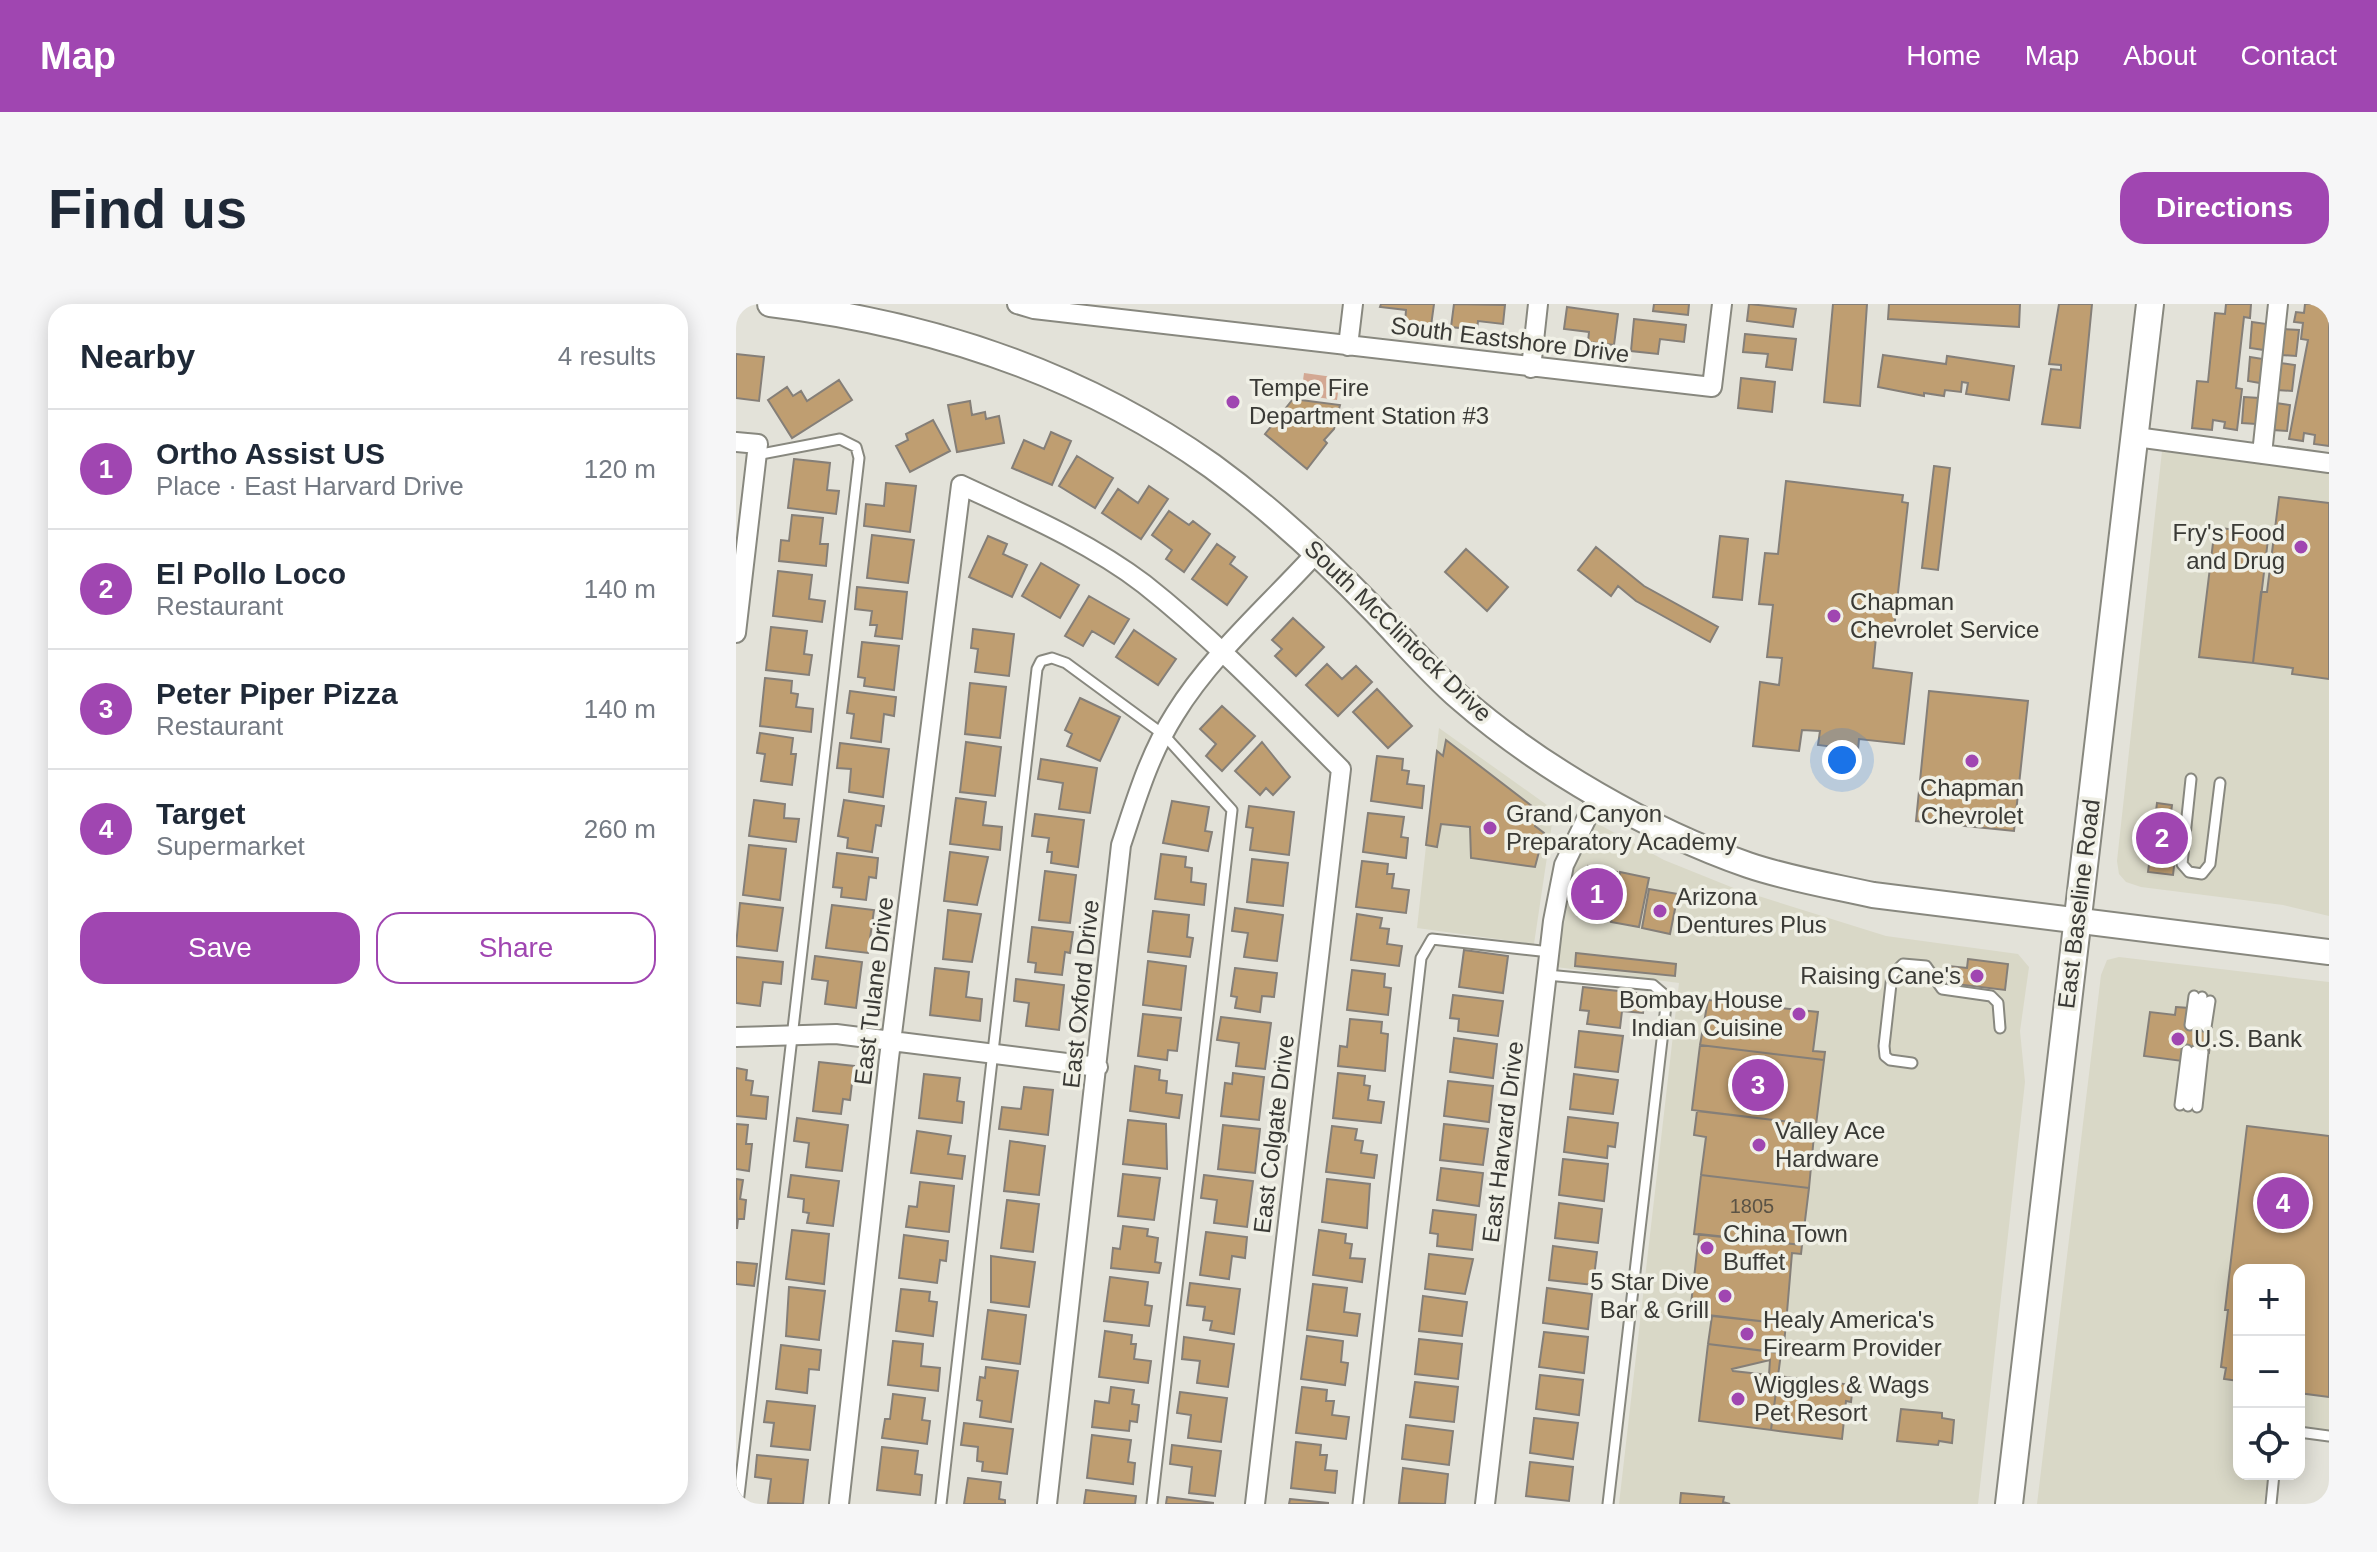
<!DOCTYPE html>
<meta charset="utf-8">
<style>
:root{--surface:#fff;--page:#f6f6f7;--text:#1f2937;--muted:#747a83;--line:#e0e1e3;--accent:#a046b1}
body{margin:0;font-family:Helvetica,sans-serif;background:var(--page);color:var(--text)}
.controls{position:absolute;right:24px;bottom:24px;display:grid;overflow:hidden;border-radius:16px;box-shadow:0 4px 20px #0003}
.controls button{width:72px;height:72px;display:grid;place-items:center;padding:0;border:0;border-bottom:2px solid var(--line);background:var(--surface);color:var(--text);font:40px sans-serif}
.you{position:absolute;left:1106px;top:456px;width:28px;height:28px;margin:-20px;border:6px solid #fff;border-radius:50%;background:#1a73e8;box-shadow:0 0 0 12px #1a73e833}
.badge{display:grid;place-items:center;width:52px;height:52px;border-radius:50%;background:var(--accent);color:#fff;font-size:26px;font-weight:700}
.pin{position:absolute;translate:-50% -50%;border:4px solid #fff;box-shadow:0 2px 8px #0006}
.list{margin:0;padding:0;list-style:none}
h2{display:flex;justify-content:space-between;align-items:center;height:104px;margin:0;padding:0 32px;font-size:34px}
h2 small{font-size:26px;font-weight:400;color:var(--muted)}
.list li{display:grid;grid-template-columns:52px 1fr auto;gap:24px;align-items:center;box-sizing:border-box;height:120px;padding:0 32px;border-top:2px solid var(--line)}
.list b{display:block;font-size:30px;white-space:nowrap}
.list p{margin:0;font-size:26px;white-space:nowrap;color:var(--muted)}
.list em{font-size:26px;font-style:normal;color:var(--muted)}
.actions{display:flex;gap:16px;padding:24px 32px}
.actions a{flex:1;padding:18px 0;border:2px solid var(--accent);border-radius:24px;text-align:center;font-size:28px;color:var(--accent)}
.actions .main{background:var(--accent);color:#fff}
.icon{flex:none;width:44px;height:44px;fill:none;stroke:currentColor;stroke-width:2;stroke-linecap:round;stroke-linejoin:round}
.map{position:relative;flex:none;width:1593px;height:1200px;overflow:hidden;border-radius:24px}
header{display:flex;align-items:center;gap:48px;box-sizing:border-box;height:112px;padding:0 40px;background:var(--accent);color:#fff}
header strong{font-size:38px}
nav{display:flex;gap:44px;margin-inline-start:auto;font-size:28px}
.intro{display:flex;align-items:center;justify-content:space-between;box-sizing:border-box;height:192px;padding:0 48px}
h1{margin:0;font-size:56px}
.button{padding:20px 36px;border-radius:24px;background:var(--accent);color:#fff;font-size:28px;font-weight:700}
main{display:flex;gap:48px;padding:0 48px}
aside{flex:1;background:var(--surface);border-radius:24px;box-shadow:0 4px 20px #0003}
.map>svg:first-child{display:block}
</style>
<header>
<strong>Map</strong>
<nav><a>Home</a><a>Map</a><a>About</a><a>Contact</a></nav>
</header>
<div class="intro"><h1>Find us</h1><a class="button">Directions</a></div>
<main>
<aside>
<h2>Nearby<small>4 results</small></h2>
<ul class="list">
<li><span class="badge">1</span><div><b>Ortho Assist US</b><p>Place · East Harvard Drive</p></div><em>120 m</em></li>
<li><span class="badge">2</span><div><b>El Pollo Loco</b><p>Restaurant</p></div><em>140 m</em></li>
<li><span class="badge">3</span><div><b>Peter Piper Pizza</b><p>Restaurant</p></div><em>140 m</em></li>
<li><span class="badge">4</span><div><b>Target</b><p>Supermarket</p></div><em>260 m</em></li>
</ul>
<div class="actions"><a class="main">Save</a><a>Share</a></div>
</aside>
<div class="map">
<svg width="1593" height="1200" viewBox="0 0 1593 1200">
<rect width="100%" height="100%" fill="#e3e2d9"/>
<path fill="#d9d8c7" d="M1426 147 1593 169V612L1547 601 1405 583 1390 578 1383 570 1381 557Z
M703 424 818 506 798 640 681 624Z
M855 516 928 556 1000 585 1150 632 1282 650 1293 663 1284 727 1289 778 1242 1200H883L943 679 820 663 840 554Z
M1383 653 1593 678V1126L1563 1123V966H1503V1170H1532L1528 1200H1301L1365 671 1371 656Z"/>
<path fill="#d3a893" d="M568 69 604 74 601 96 565 91Z"/>
<path fill="#bf9e71" stroke="#857f78" stroke-width="2" fill-rule="evenodd" d="M645 0H698L695 22 669 19 670 6 644 3Z
M718 0 769 1 767 20 742 17 741 26 715 23Z
M918 0H953L952 11 917 7Z
M1013 0 1060 5 1057 23 1011 17Z
M1097 0H1131L1124 102 1088 98Z
M1153 0H1284L1283 23 1152 15Z
M1323 0H1356L1344 124 1306 120 1315 65 1325 66V61L1313 60Z
M1490 0H1515L1514 14 1508 13 1500 84 1506 85 1501 126 1488 124 1489 118 1477 116 1476 126 1456 124 1461 77 1472 78 1479 9 1489 10Z
M1569 0H1593V142L1578 140 1579 131 1568 129 1567 137 1553 135 1572 36 1565 35 1567 19 1558 18 1560 8 1568 9Z
M831 3 882 10 878 41 852 38 853 28 828 25Z
M898 15 950 21 948 38 924 35 922 50 895 47Z
M1516 18 1531 20 1528 46 1514 44Z
M1548 25 1563 26 1560 52 1546 51Z
M1009 30 1060 35 1056 66 1030 63 1032 50 1007 48Z
M0 50 28 53 23 97 0 94Z
M1147 51 1210 60 1211 52 1278 62 1273 96 1230 90 1232 79 1226 78 1225 88 1209 86 1208 92 1188 89V92L1142 83Z
M1514 53 1527 55 1524 79 1512 77Z
M1544 59 1559 61 1556 87 1541 86Z
M1005 74 1039 78 1036 108 1002 104Z
M103 76 116 96 56 134 32 96 51 83 57 92 65 87 71 97Z
M1508 93 1523 94 1520 120 1506 119Z
M557 95 604 101 598 125 588 136 591 139 571 165 529 130Z
M234 97 236 111 249 108 250 115 263 112 268 139 221 148 212 101Z
M1540 99 1554 101 1551 127 1537 126Z
M197 116 214 147 174 168 160 142 172 136 170 130Z
M315 128 335 137 316 181 276 164 288 136 308 145Z
M341 152 377 174 359 204 323 182Z
M58 155 94 159 91 186 103 187 100 210 52 204Z
M1198 162 1214 164 1202 266 1186 264Z
M1050 177 1167 191 1166 198 1172 199 1158 325 1141 323 1137 364 1176 369 1168 440 1123 435 1122 446 1082 441 1084 427 1066 426 1063 447 1017 442 1024 378 1043 381 1046 354 1031 353 1037 301 1023 300 1029 249 1042 250Z
M150 179 180 182 174 228 128 222 130 200 148 202Z
M413 182 432 195 405 235 366 209 382 185 402 199Z
M1543 193 1593 199V375L1556 370 1557 364 1517 359 1525 288H1531Z
M433 207 453 221 457 217 474 230 448 268 430 255 436 246 416 231Z
M56 211 87 214 84 240H92L90 262 43 257 45 236 53 237Z
M1479 223 1524 230V226L1533 227 1517 359 1463 353Z
M136 231 178 236 172 279 131 274Z
M252 232 271 240 267 250 291 261 276 293 233 273Z
M984 232 1012 235 1006 296 977 293Z
M481 240 499 253 494 260 511 273 491 301 456 275Z
M860 243 908 282 982 323 974 338 900 297 882 282 875 292 842 266Z
M730 245 772 283 751 307 709 268Z
M305 259 343 281 324 314 286 292Z
M42 267 76 271 73 295 89 297 86 318 37 312Z
M121 283 171 288 166 335 139 332 141 321H134L136 307 119 305Z
M353 292 393 315 378 340 356 327 347 342 329 332Z
M557 314 588 343 560 372 539 352 546 345 536 336Z
M35 323 71 327 68 350 76 351 73 371 30 366Z
M237 325 278 330 273 372 239 368 242 345 235 344Z
M398 326 440 355 422 381 380 353Z
M126 338 163 342 158 386 128 382 129 374 122 373Z
M591 360 606 375 620 362 636 378 602 412 570 381Z
M29 374 56 377 55 389 62 390 60 403 77 405 75 428 24 422Z
M234 379 270 383 264 434 229 430Z
M641 385 676 422 652 444 617 408Z
M114 387 160 393 158 412 148 410 145 438 115 434 118 410 111 409Z
M1193 387 1292 397 1278 527 1180 517Z
M344 394 384 413 364 457 331 442 336 430 329 426Z
M486 402 519 432 486 467 470 452 480 440 464 425Z
M24 429 57 434 55 450H60L56 481 25 477 29 450 21 449Z
M710 436 801 506 799 522 808 529 799 563 735 554 734 523 705 520 701 543 690 541 701 447 707 452Z
M230 438 265 443 259 492 224 488Z
M526 438 554 473 537 491 530 484 524 491 499 467Z
M104 439 153 445 147 493 113 488 115 465 101 464Z
M641 452 667 455 666 466 673 467 671 480 688 482 686 504 635 497Z
M305 455 361 464 354 509 323 505 327 479 302 475Z
M220 494 250 498 247 521 266 523 264 546 214 540Z
M18 496 49 500 48 514 63 515 60 538 13 532Z
M108 496 148 502 145 522 140 521 136 548 111 544 112 534 102 532Z
M436 497 473 503 469 527 476 528 472 547 427 539Z
M1421 499 1436 501 1435 508 1444 512 1437 571 1412 568 1415 546 1409 545 1412 523 1418 524Z
M513 502 558 508 553 551 514 546 517 524 510 523Z
M632 509 668 513 665 533 672 534 670 554 627 548Z
M299 510 348 516 342 563 315 559 316 548H311L313 534 296 532Z
M13 541 50 545 44 596 7 591Z
M214 548 252 553 241 601 208 597Z
M101 549 142 554 140 574 133 573 130 596 105 593 106 584 97 583Z
M425 550 450 553 449 563 456 564 455 578 470 580 468 601 419 595Z
M516 555 552 559 547 602 511 598Z
M626 557 652 560 651 570H658L656 584 673 586 670 609 620 603Z
M852 562 881 568 871 617 842 612Z
M309 567 340 571 334 619 303 616Z
M884 568 913 574 903 623 875 618Z
M913 585 942 590 934 630 906 624Z
M4 599 47 604 41 647 0 642Z
M96 601 138 606 132 649 90 644Z
M499 604 547 611 541 657 508 653 512 629 496 627Z
M212 606 245 610 236 658 207 655Z
M417 607 453 611 451 633 457 634 454 653 412 648Z
M621 610 646 614 644 624 653 625 651 640 666 642 663 662 615 656Z
M296 623 337 628 334 649 329 648 326 671 299 668 300 659 292 658Z
M728 646 772 652 767 689 723 683Z
M840 649 940 660 939 672 839 662Z
M79 652 126 658 120 704 89 700 92 677 76 675Z
M0 653 47 658 45 680 27 678 24 702 0 699Z
M1232 655 1272 660 1269 686 1211 679 1213 662 1231 664Z
M412 657 450 662 445 706 407 701Z
M199 664 233 668 230 693 246 695 244 717 194 711Z
M499 664 541 669 538 693 526 692 524 708 499 704 501 693 495 692Z
M616 666 649 670 648 683 655 684 652 711 611 706Z
M280 675 328 681 323 726 290 722 293 699 278 697Z
M847 683 909 690 907 709 886 707 884 724 851 720 853 707 844 706Z
M717 691 767 697 762 732 722 727 723 715 714 714Z
M972 696 1082 708 1077 747 1089 748 1088 756 964 741Z
M1440 703 1453 704 1451 721 1476 724 1473 749 1448 746 1446 757 1408 752 1414 708 1439 711Z
M407 710 445 714 441 747 432 746 431 756 402 752Z
M485 713 535 719 529 765 500 762 503 739 481 736Z
M614 715 646 718 645 729 652 730 649 767 602 762 604 742 611 743Z
M843 727 887 732 882 768 839 763Z
M718 734 761 740 757 774 714 768Z
M964 741 1088 756 1080 821 956 806Z
M83 758 118 762 114 796 107 795 105 810 77 807Z
M399 762 424 766 423 776 431 777 430 789 446 791 443 814 394 807Z
M0 764 11 766 10 776 17 777 15 791 32 793 30 815 0 812Z
M497 769 528 773 523 816 485 812 489 779 496 780Z
M602 769 629 772 628 781 634 782 632 796 648 798 645 819 597 814Z
M188 770 224 774 221 797 228 798 226 819 183 814Z
M838 770 882 776 877 810 834 805Z
M712 777 757 782 753 818 708 812Z
M288 783 317 786 312 831 263 825 266 803 285 805Z
M961 807 1079 821 1073 884 965 871 970 833 958 831Z
M832 813 882 819 879 843 872 842 871 854 828 848Z
M61 814 112 821 106 867 70 863 73 839 58 837Z
M392 816 430 820 431 865 387 860Z
M0 820 12 821 10 840H16L13 867 0 865Z
M708 820 752 825 747 861 704 856Z
M487 821 524 825 519 869 482 865Z
M596 822 621 825 619 836 627 837 625 849 641 851 638 874 590 868Z
M1511 822 1593 832V1093L1563 1089V966H1503V1077L1488 1075 1490 1064 1485 1063 1492 1006H1489Z
M181 827 215 832 212 850 229 852 226 875 175 869Z
M274 837 309 842 303 891 268 887Z
M827 855 872 860 868 897 823 891Z
M705 864 747 869 743 902 701 896Z
M387 870 424 874 418 916 382 912Z
M55 871 103 877 97 922 71 919 73 909 67 908 68 895 52 893Z
M468 871 517 877 511 923 478 919 481 896 465 894Z
M965 871 1073 884 1066 941 958 930Z
M0 875 7 876 4 895 10 896 8 915H2L1 925Z
M591 875 634 880 631 924 586 918Z
M184 878 218 882 213 928 170 923 173 902 181 903Z
M271 896 303 900 297 948 265 944Z
M823 899 866 905 862 939 819 934Z
M697 906 740 911 736 946 701 942 702 930 694 929Z
M387 922 412 925 411 932 422 934 419 958 425 959 423 969 375 964 377 944 384 945Z
M56 926 93 930 88 980 50 975Z
M583 926 610 930 609 939 616 940 614 954 629 955 626 978 577 971Z
M470 928 511 933 509 954 496 952 493 975 464 971Z
M963 930 1066 941 1065 950 1056 949 1050 1020 954 1009Z
M168 931 212 937 210 957 204 956 201 979 163 974Z
M817 942 861 948 857 981 813 976Z
M693 950 737 955 729 990 689 985Z
M255 952 299 958 293 1003 255 998Z
M0 958 21 960 18 982 0 980Z
M374 973 412 978 409 1001 416 1002 413 1022 368 1017Z
M454 979 504 985 498 1030 474 1026 476 1017 467 1016 469 1003 451 1001Z
M577 980 611 984 608 1008 624 1010 621 1032 571 1026Z
M53 983 89 987 83 1036 50 1032Z
M811 984 856 990 852 1025 807 1019Z
M165 985 194 988 193 997 201 998 197 1032 160 1027Z
M687 992 731 998 726 1032 683 1027Z
M252 1006 290 1011 284 1060 246 1055Z
M976 1012 1050 1020 1047 1049 972 1040Z
M369 1027 396 1031 395 1040H400L398 1055 415 1057 412 1079 363 1073Z
M808 1028 852 1033 848 1069 803 1063Z
M571 1032 607 1037 605 1058 612 1059 609 1081 565 1075Z
M448 1033 498 1040 492 1083 461 1079 464 1057 446 1055Z
M683 1035 726 1040 722 1075 679 1070Z
M157 1037 187 1040 185 1062 204 1064 202 1087 152 1081Z
M972 1040 1045 1049 1035 1126 963 1117ZM1034 1056 1033 1071 997 1067 996 1065Z
M45 1041 85 1046 83 1066 73 1065 71 1089 40 1085Z
M250 1063 282 1067 275 1118 244 1113 246 1097 241 1096 244 1073 249 1074Z
M804 1071 847 1076 843 1111 800 1105Z
M1042 1072 1117 1081 1115 1098 1110 1097 1106 1135 1035 1126Z
M679 1078 722 1083 718 1118 674 1113Z
M375 1083 398 1086 396 1100 403 1101 401 1118 394 1117 393 1127 356 1123 359 1097 373 1099Z
M566 1083 591 1086 590 1097H598L596 1111 613 1113 610 1135 560 1129Z
M444 1088 491 1094 485 1138 452 1134 455 1111 441 1109Z
M157 1090 189 1094 186 1116 194 1117 191 1140 146 1134 149 1115H154Z
M31 1097 79 1102 74 1146 35 1142 38 1119 28 1118Z
M1165 1105 1206 1109V1114L1218 1116 1216 1139 1203 1137 1202 1141 1161 1137Z
M798 1114 842 1119 837 1155 794 1149Z
M228 1119 277 1125 271 1170 246 1167 247 1158 241 1157 242 1143 225 1141Z
M670 1121 717 1127 713 1161 666 1155Z
M356 1131 395 1136 392 1158 399 1159 397 1180 351 1174Z
M560 1138 585 1141 584 1151H591L589 1166 601 1167 599 1189 555 1184Z
M436 1141 485 1147 479 1192 453 1189 456 1163 434 1160Z
M146 1143 182 1147 179 1170 186 1171 184 1191 141 1186Z
M21 1151 72 1156 67 1200 32 1199 35 1175 19 1173Z
M794 1158 837 1163 833 1197 790 1192Z
M667 1164 712 1170 709 1200 663 1199Z
M232 1174 265 1178 263 1195 269 1196V1200H228Z
M350 1186 400 1192 399 1200H348Z
M945 1189 988 1193 987 1198 994 1200H944Z
M431 1193 477 1199V1200H430Z
M554 1195 592 1199V1200H553Z"/>
<g fill="none" stroke-linecap="round" stroke-linejoin="round">
<g stroke="#88887f" stroke-width="13">
<path id="service" d="M1455 475 1446 560 1453 568 1466 570 1474 560 1484 479
M811 671 917 681 931 693 872 1200
M1454 721 1458 692
M1462 722 1466 693
M1470 723 1474 697
M1176 759 1154 756 1149 752 1148 742 1156 671 1167 660 1190 662 1206 685 1255 692 1262 699 1264 724
M1444 801 1451 746
M1452 802 1459 747
M1461 803 1467 748
M1563 1128 1593 1132
M2 1200 123 154 120 143 104 135 20 151
M205 1200 301 365 305 357 316 354 330 359 428 431 496 506 416 1200
M622 1200 685 654 696 635 814 648
M1535 1200 1538 1170"/>
</g>
<g stroke="#88887f" stroke-width="22">
<path id="minor" d="M281 0 298 5 976 83 986 0
M612 42 617 0
M795 64 802 0
M1400 133 1593 159
M0 138 22 140 0 329
M1526 150 1542 0
M0 733 100 730 362 763
M103 1200 153 754 225 181C287 210 353 238 408 280 479 336 541 401 605 465L519 1200
M311 1200 385 541C400 496 413 451 439 410 476 350 534 300 581 248
M749 1200 817 617 828 561 863 489"/>
</g>
<g stroke="#88887f" stroke-width="28">
<path id="secondary" d="M34 0C193 19 344 68 476 162 535 205 588 254 639 307 667 336 694 368 724 394 803 463 914 527 1012 561 1053 575 1096 582 1137 591L1593 648"/>
</g>
<g stroke="#88887f" stroke-width="30">
<path id="primary" d="M1273 1200 1414 0"/>
</g>
<use href="#service" stroke="#fff" stroke-width="9"/>
<use href="#minor" stroke="#fff" stroke-width="18"/>
<use href="#secondary" stroke="#fff" stroke-width="24"/>
<use href="#primary" stroke="#fff" stroke-width="26"/>
</g>
<g fill="#a046b1" stroke="#f0f0e6" stroke-width="3">
<circle cx="497" cy="98" r="8"/>
<circle cx="1565" cy="243" r="8"/>
<circle cx="1098" cy="312" r="8"/>
<circle cx="1236" cy="457" r="8"/>
<circle cx="754" cy="524" r="8"/>
<circle cx="924" cy="607" r="8"/>
<circle cx="1241" cy="672" r="8"/>
<circle cx="1063" cy="710" r="8"/>
<circle cx="1442" cy="735" r="8"/>
<circle cx="1023" cy="841" r="8"/>
<circle cx="971" cy="944" r="8"/>
<circle cx="989" cy="992" r="8"/>
<circle cx="1011" cy="1030" r="8"/>
<circle cx="1002" cy="1095" r="8"/>
</g>
<g text-anchor="middle" stroke-width="7" stroke-linejoin="round" paint-order="stroke">
<g font-size="20" fill="#5b5345">
<text x="1016" y="909">1805</text>
</g>
<g font-size="24" fill="#3a3a36" stroke="#f0f0e6">
<text transform="translate(774 36) rotate(7)" y="8">South Eastshore Drive</text>
<text transform="translate(662 327) rotate(44)" y="8">South McClintock Drive</text>
<text transform="translate(1343 600) rotate(-83)" y="8">East Baseline Road</text>
<text transform="translate(138 687) rotate(-83)" y="8">East Tulane Drive</text>
<text transform="translate(345 690) rotate(-84)" y="8">East Oxford Drive</text>
<text transform="translate(538 830) rotate(-83)" y="8">East Colgate Drive</text>
<text transform="translate(767 838) rotate(-83)" y="8">East Harvard Drive</text>
</g>
<g font-size="24" fill="#3a3a36" stroke="#f0f0e6" text-anchor="start">
<text x="513" y="92">Tempe Fire<tspan x="513" dy="28">Department Station #3</tspan></text>
<text x="1549" y="237" text-anchor="end">Fry's Food<tspan x="1549" dy="28">and Drug</tspan></text>
<text x="1114" y="306">Chapman<tspan x="1114" dy="28">Chevrolet Service</tspan></text>
<text x="1236" y="492" text-anchor="middle">Chapman<tspan x="1236" dy="28">Chevrolet</tspan></text>
<text x="770" y="518">Grand Canyon<tspan x="770" dy="28">Preparatory Academy</tspan></text>
<text x="940" y="601">Arizona<tspan x="940" dy="28">Dentures Plus</tspan></text>
<text x="1225" y="680" text-anchor="end">Raising Cane's</text>
<text x="1047" y="704" text-anchor="end">Bombay House<tspan x="1047" dy="28">Indian Cuisine</tspan></text>
<text x="1458" y="743">U.S. Bank</text>
<text x="1039" y="835">Valley Ace<tspan x="1039" dy="28">Hardware</tspan></text>
<text x="987" y="938">China Town<tspan x="987" dy="28">Buffet</tspan></text>
<text x="973" y="986" text-anchor="end">5 Star Dive<tspan x="973" dy="28">Bar &amp; Grill</tspan></text>
<text x="1027" y="1024">Healy America's<tspan x="1027" dy="28">Firearm Provider</tspan></text>
<text x="1018" y="1089">Wiggles &amp; Wags<tspan x="1018" dy="28">Pet Resort</tspan></text>
</g>
</g>
</svg>
<div class="controls">
<button>+</button>
<button>−</button>
<button><svg class="icon" aria-label="locate" viewBox="0 0 24 24"><circle cx="12" cy="12" r="6"/><path d="M12 2v4M12 18v4M2 12h4M18 12h4"/></svg></button>
</div>
<div class="you"></div>
<div class="pin badge" style="left:861px;top:590px">1</div>
<div class="pin badge" style="left:1426px;top:534px">2</div>
<div class="pin badge" style="left:1022px;top:781px">3</div>
<div class="pin badge" style="left:1547px;top:899px">4</div>
</div>
</main>
